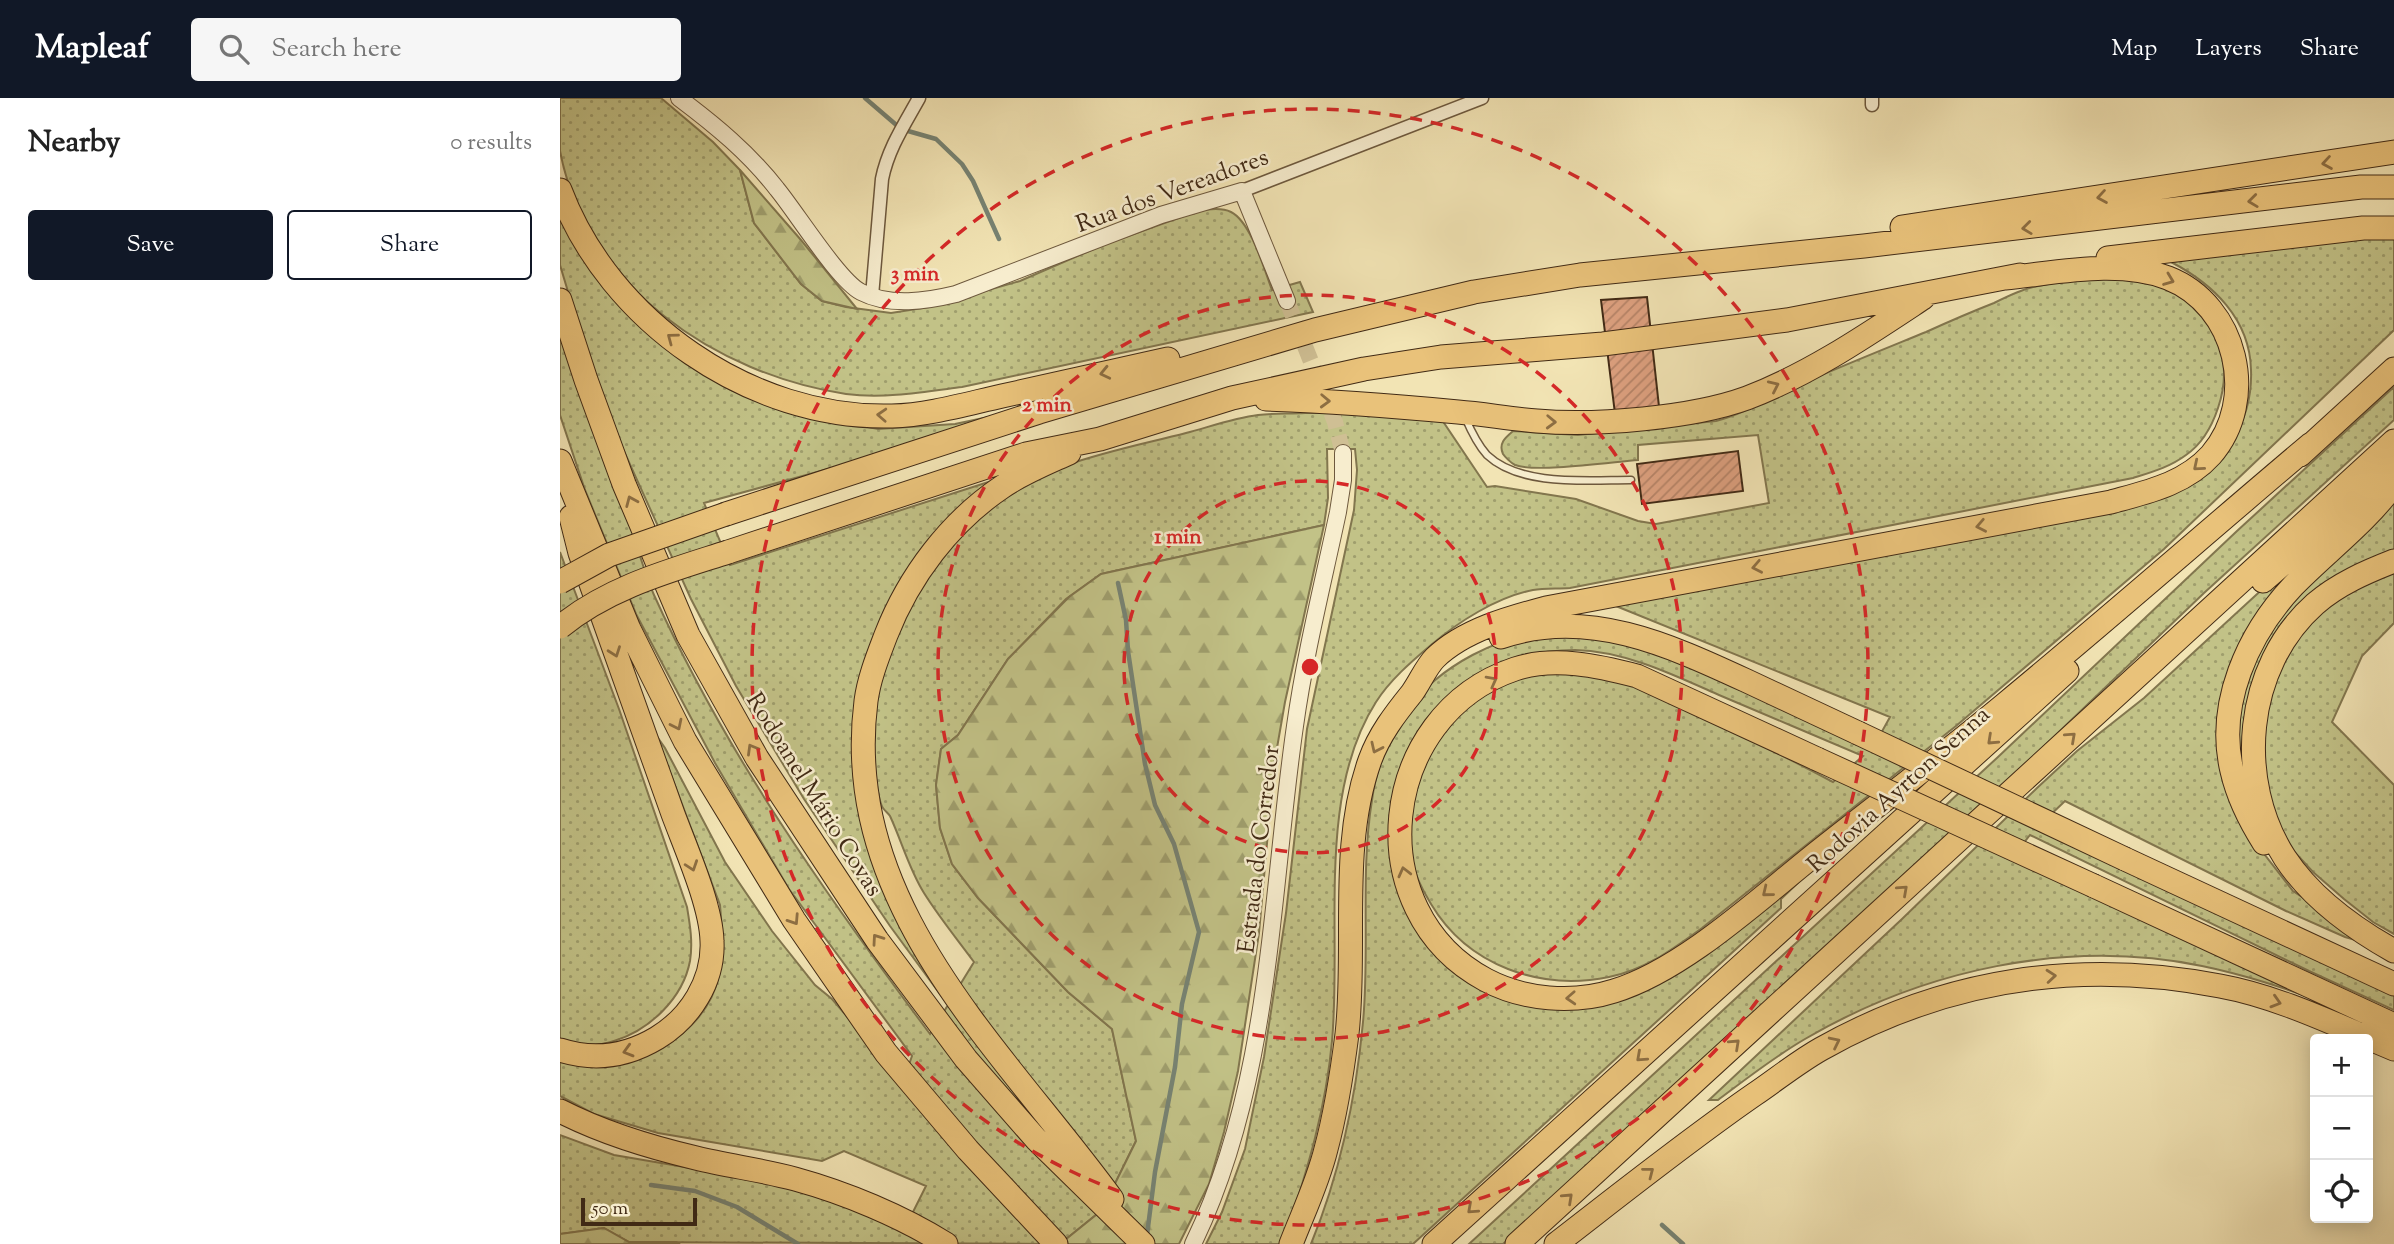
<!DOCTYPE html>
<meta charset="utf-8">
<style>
:root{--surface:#fff;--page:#f6f6f6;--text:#222;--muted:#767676;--line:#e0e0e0;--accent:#111827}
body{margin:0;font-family:"Sorts Mill Goudy",serif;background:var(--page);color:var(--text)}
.controls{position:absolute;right:21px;bottom:21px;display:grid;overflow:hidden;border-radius:7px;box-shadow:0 4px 18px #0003}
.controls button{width:63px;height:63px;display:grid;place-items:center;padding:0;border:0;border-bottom:2px solid var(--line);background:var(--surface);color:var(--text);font:35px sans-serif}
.scale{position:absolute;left:21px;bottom:18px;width:116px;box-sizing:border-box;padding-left:7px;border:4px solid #412a15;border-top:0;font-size:19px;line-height:24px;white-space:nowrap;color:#412a15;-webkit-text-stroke:5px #f7edce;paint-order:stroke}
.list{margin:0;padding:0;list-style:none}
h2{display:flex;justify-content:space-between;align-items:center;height:91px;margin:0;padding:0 28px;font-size:30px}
h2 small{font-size:23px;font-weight:400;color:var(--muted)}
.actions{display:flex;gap:14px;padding:21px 28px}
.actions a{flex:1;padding:16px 0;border:2px solid var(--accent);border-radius:7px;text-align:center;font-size:24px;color:var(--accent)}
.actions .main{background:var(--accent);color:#fff}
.icon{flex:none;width:38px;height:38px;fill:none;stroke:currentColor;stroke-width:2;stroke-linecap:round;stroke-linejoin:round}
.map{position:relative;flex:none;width:1834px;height:1146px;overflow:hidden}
header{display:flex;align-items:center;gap:42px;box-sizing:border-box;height:98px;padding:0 35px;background:var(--accent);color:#fff}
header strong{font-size:33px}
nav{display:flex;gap:38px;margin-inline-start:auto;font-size:24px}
.search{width:490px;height:63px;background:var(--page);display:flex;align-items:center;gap:18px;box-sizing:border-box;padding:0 24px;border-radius:7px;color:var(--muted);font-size:26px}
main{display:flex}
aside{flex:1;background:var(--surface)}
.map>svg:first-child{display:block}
</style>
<header>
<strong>Mapleaf</strong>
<div class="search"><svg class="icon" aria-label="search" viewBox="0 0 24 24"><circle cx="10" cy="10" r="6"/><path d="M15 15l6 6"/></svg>Search here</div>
<nav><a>Map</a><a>Layers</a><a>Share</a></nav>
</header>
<main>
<aside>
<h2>Nearby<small>0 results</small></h2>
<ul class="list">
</ul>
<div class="actions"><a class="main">Save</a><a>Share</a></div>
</aside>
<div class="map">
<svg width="1834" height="1146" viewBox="0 0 1834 1146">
<defs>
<pattern id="grass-dots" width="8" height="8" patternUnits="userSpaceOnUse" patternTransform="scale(1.75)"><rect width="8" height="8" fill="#c2c287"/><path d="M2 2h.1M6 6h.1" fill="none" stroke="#9f9e6d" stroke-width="1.8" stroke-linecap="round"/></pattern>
<pattern id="forest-firs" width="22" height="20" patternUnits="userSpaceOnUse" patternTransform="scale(1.75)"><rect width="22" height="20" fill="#c2c287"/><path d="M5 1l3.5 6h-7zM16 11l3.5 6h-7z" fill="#9f9e6d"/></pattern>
<pattern id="building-hatch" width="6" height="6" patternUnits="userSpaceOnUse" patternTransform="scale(1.75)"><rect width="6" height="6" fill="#dda07f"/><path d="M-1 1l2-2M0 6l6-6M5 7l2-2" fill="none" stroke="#b58367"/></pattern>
</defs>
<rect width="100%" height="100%" fill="#f2e4b4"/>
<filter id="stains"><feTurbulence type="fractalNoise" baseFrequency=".00286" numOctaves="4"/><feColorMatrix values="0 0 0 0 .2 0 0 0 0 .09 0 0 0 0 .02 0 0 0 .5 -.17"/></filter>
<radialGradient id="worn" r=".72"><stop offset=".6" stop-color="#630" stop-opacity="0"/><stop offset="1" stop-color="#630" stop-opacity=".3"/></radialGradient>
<path fill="url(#grass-dots)" stroke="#82764e" stroke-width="2" d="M0 0H101L153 44 180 72 194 125 241 186 262 203 286 209 331 215 369 209 460 183 543 147 638 113C648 111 661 109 671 114 691 124 704 171 712 192L740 184 753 214 402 289C364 294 324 301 286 296 156 276 26 189 0 53 0 37 0 17 0 0Z
M0 113 29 167 58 203 95 238 171 292 226 313 318 331 395 326 471 310 400 335 144 405 170 467 444 379 461 375 382 429 359 456 324 513 309 551 300 587 294 629V672L301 715 312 761 349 835 390 903 414 864C397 841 379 819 364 795 349 771 342 744 330 718 328 715 325 713 323 710 319 704 317 688 316 680 302 579 353 473 430 409 483 364 561 352 626 335 649 329 674 320 698 317 713 315 730 316 745 315 792 314 836 314 882 322L927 389 935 388 1016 401 1078 423 1096 426 1209 405 1198 337 1078 347V362C1052 364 976 375 955 367 951 365 945 359 943 356 938 345 946 339 953 333L1018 337 1156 323C1183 316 1208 301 1234 289 1277 270 1322 252 1366 234 1388 224 1411 214 1434 205 1446 199 1460 192 1473 189 1496 184 1523 180 1547 179 1622 176 1684 233 1658 310 1652 328 1642 346 1626 357 1610 369 1592 374 1573 380L1010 490C998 491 985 490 973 492 937 499 898 524 871 547 851 564 830 582 816 604 756 698 782 836 772 943 766 1009 748 1071 727 1133L721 1146H646L662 1114 685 1051 704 959 726 815 747 631 794 412 797 372 795 351H767L768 400 764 427 541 476 506 501 448 561 398 637 381 651 376 687 380 730 392 766 418 800 508 894 552 931 576 1043 542 1112 500 1146 69 1144 44 1130 0 1136V1037L54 1057 243 1089 286 1102 347 1126 366 1088 284 1053 262 1063 98 1035 34 1016 0 998V964C14 965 29 967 43 966 94 964 148 929 159 877 164 855 162 829 160 807L96 637 105 650 165 764 212 833 255 887 272 901 343 984 352 958 229 791 155 665 76 516 25 392 0 317V233C22 294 44 356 67 417 76 443 83 472 94 497 166 656 266 797 370 936L388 907 330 828 244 701 176 588 131 501 58 340 30 267 0 167Z
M1834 138V232L1604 451 1396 628 1142 830C1113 851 1085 872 1049 879 980 893 908 868 871 806 863 793 855 778 852 763 850 749 850 734 851 720 852 692 860 664 876 641 887 625 903 612 918 601 952 575 1007 565 1049 575 1070 581 1092 594 1112 604 1166 629 1220 656 1273 684L1303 658C1255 638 1207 617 1159 597 1114 577 1065 553 1015 552 964 552 914 569 880 608 871 618 862 628 855 639 841 661 836 687 834 711 822 844 969 936 1087 884 1118 870 1147 848 1174 827 1204 805 1233 783 1263 761L1221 801V810L853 1146H751C780 1075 796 1000 803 924 810 851 800 775 812 702 816 672 828 637 846 613 878 569 941 534 997 534 1039 534 1077 543 1115 558L1315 646 1330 619 1046 504C1176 480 1306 455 1436 431 1476 424 1516 416 1556 407 1577 402 1602 398 1621 387 1665 363 1693 324 1691 272 1690 221 1653 186 1611 164L1775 142Z
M1834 289V322L1644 495 1458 673 943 1146H909L1438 659 1677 433Z
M1834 395V455L1722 531 1684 690 1678 660V609L1700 539Z
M1759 439 1735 472 1670 587 1691 739 1733 793 1795 834 1806 845 1785 839 1726 813 1505 703 1483 724 1834 890V912L1749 873 1470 737 1452 760 1769 906C1727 891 1686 877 1642 868 1506 840 1363 872 1245 941 1214 959 1186 981 1158 1002H1149L1342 821 1477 690 1517 653 1584 600Z
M0 454 59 611 127 809C130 827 133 844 130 863 123 900 90 932 54 943 37 949 18 947 0 945Z
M1834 471V525L1802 558 1772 624 1834 687V836L1813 824 1784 801 1753 774 1729 748 1714 720 1705 690 1702 626 1724 559 1746 528 1777 499Z"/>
<path fill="url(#forest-firs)" stroke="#82764e" stroke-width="2" d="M180 72 241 142 297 211 262 203 241 186 194 125Z
M764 427 725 604 714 667 699 835 678 973 664 1034 649 1086 619 1146H500L542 1112 576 1043 552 931 508 894 418 800 392 766 380 730 376 687 381 651 398 637 448 561 509 499 541 476Z
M44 1130 69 1144H116L120 1146H0V1136Z"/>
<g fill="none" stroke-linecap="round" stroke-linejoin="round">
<path stroke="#778373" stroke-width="4.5" d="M305 0 341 31 376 41 402 66 413 83 439 141
M558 485 566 522 568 553 585 666 595 707 614 746 639 834 622 906 615 969 595 1074 587 1137
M91 1087 135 1093 177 1109 238 1146
M1102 1127 1123 1146"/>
</g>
<path fill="url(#building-hatch)" stroke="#412a15" stroke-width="2" d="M1087 199 1101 327 1057 332 1041 202Z
M1178 353 1183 393 1082 406 1077 366Z"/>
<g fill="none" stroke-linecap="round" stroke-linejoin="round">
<path stroke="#cfbf94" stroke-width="16" stroke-dasharray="16 8" stroke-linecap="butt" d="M727 203 775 324 783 355"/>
<g stroke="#6d583d" stroke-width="9">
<path id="service" d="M905 319C911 333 917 346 927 357 961 389 1028 382 1071 382"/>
</g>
<g stroke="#6d583d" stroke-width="15">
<path id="minor" d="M1312 0V7
M682 93 922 0
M312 198 322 81C328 51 344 27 359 0"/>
</g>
<g stroke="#6d583d" stroke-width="18">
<path id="tertiary" d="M119 0C155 27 189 55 217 91 236 114 279 183 301 194 330 209 367 203 396 196L601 117 682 93 727 203
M633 1146C711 985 710 801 735 628 745 556 763 485 778 414L783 382V355"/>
</g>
<g stroke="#412a15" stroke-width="25">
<path id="motorway" d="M0 92C49 223 191 322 332 318 368 317 406 306 442 298 497 286 553 273 608 261
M1342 129 1834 54
M1548 160 1803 130H1834
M0 202 26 282 64 386 128 537 197 660 317 842 406 961 476 1041 583 1146
M706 301C771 303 834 308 898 314 924 316 950 321 977 323 1036 328 1132 320 1187 300 1250 276 1307 237 1363 200
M509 355C487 365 462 375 442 389 390 424 349 478 326 537 318 558 309 580 306 603 280 808 442 950 552 1101
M1740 357 1834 271
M0 363 69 531 125 643 234 822 326 955 408 1052 496 1146
M166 416 479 314 755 232 914 194 1020 177 1304 148 1801 89H1834
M168 454 466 356 540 341 672 300 804 271 881 259 1043 246 1227 222 1460 177
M1834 463C1806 474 1778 486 1755 506 1684 569 1675 683 1725 760 1752 801 1793 830 1834 853
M1703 483 1834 369
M941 539C1027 509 1109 547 1187 583 1224 600 1261 618 1298 635
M1257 661 1077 578C1039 568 994 558 955 571 818 617 797 813 926 882 964 902 1013 906 1054 893 1126 871 1204 796 1263 750 1324 702 1386 655 1445 606 1548 521 1649 432 1751 346
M1704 745C1690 723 1678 699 1672 673 1656 606 1688 536 1733 488 1765 455 1808 423 1834 386
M1565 761 1834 886
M1534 788 1834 927
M0 952C34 963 67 958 97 940 130 920 154 883 152 843 151 807 126 751 113 716 82 629 51 542 20 455L11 419
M0 1013C43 1035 89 1049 136 1060 168 1068 202 1072 235 1081 286 1095 341 1118 386 1146
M731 1146C743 1115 758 1084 766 1051 776 1014 782 975 787 936 797 846 779 749 810 662 819 637 835 616 852 595 860 584 866 569 875 560 904 532 949 520 986 510L1551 404C1587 394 1625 386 1651 357 1699 302 1677 207 1608 180 1557 161 1497 175 1445 180
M874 1146 1507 573
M957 1146 1834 343
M996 1146C1062 1095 1127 1043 1195 996 1217 981 1238 964 1261 951 1385 881 1520 861 1660 888 1720 899 1778 928 1834 951"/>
</g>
<use href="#service" stroke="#f7edce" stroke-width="6"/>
<use href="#minor" stroke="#f7edce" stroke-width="12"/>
<use href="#tertiary" stroke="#f7edce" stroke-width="16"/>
<use href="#motorway" stroke="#e9c27a" stroke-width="23"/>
<g stroke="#412a15" stroke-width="25" stroke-linecap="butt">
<path id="motorway-bridge" d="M0 484 49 457 166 416
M0 529C49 489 109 473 168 454
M1298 635 1565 761
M1257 661 1534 788"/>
</g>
<use href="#motorway-bridge" stroke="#e9c27a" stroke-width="23"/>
</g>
<defs><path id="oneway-chevron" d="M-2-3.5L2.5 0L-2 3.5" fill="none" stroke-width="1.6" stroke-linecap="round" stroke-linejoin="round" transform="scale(1.75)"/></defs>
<g stroke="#8d6e42">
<use href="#oneway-chevron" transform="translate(1767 65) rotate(171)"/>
<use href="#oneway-chevron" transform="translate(1542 99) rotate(171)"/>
<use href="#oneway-chevron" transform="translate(1693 103) rotate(173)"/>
<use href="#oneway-chevron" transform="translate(1467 130) rotate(173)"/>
<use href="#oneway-chevron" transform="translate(1609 182) rotate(21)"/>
<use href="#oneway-chevron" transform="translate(112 240) rotate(-143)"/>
<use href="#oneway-chevron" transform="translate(545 275) rotate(167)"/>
<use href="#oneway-chevron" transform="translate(1214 288) rotate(-25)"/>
<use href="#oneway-chevron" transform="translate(765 303) rotate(2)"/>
<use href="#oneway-chevron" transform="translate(322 317) rotate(-177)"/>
<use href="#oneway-chevron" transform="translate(991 324) rotate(2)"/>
<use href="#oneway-chevron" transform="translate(1638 368) rotate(140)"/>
<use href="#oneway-chevron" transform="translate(71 403) rotate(-113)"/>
<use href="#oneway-chevron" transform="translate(1421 428) rotate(169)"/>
<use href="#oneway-chevron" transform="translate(1197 469) rotate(169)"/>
<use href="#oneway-chevron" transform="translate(55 554) rotate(70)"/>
<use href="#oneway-chevron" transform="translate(932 583) rotate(-28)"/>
<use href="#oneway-chevron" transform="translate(117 627) rotate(64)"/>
<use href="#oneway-chevron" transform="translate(1511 639) rotate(-42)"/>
<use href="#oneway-chevron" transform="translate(1432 642) rotate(137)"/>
<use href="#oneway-chevron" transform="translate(816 650) rotate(115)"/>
<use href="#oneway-chevron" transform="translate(192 651) rotate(-120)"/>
<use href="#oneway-chevron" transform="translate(132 768) rotate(71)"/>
<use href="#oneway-chevron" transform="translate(844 774) rotate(-104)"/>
<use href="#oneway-chevron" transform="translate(1343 792) rotate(-42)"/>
<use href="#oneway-chevron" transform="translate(1207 794) rotate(141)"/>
<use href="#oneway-chevron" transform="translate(234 822) rotate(57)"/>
<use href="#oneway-chevron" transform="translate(317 841) rotate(-125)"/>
<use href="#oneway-chevron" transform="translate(1491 878) rotate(-5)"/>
<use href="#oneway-chevron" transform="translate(1011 900) rotate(177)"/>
<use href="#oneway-chevron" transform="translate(1716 904) rotate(17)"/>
<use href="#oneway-chevron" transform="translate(1275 944) rotate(-26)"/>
<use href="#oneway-chevron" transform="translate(1175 946) rotate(-43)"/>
<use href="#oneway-chevron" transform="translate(68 953) rotate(164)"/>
<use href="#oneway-chevron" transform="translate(1081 959) rotate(138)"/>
<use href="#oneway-chevron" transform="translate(1089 1074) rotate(-38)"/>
<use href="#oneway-chevron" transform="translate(1008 1100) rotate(-43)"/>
<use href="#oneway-chevron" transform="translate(912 1111) rotate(138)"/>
</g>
<g fill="none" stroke="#d62828" stroke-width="3.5" stroke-dasharray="12 9">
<circle cx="750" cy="569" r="186"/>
<circle cx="750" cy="569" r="372"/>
<circle cx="750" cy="569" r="558"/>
</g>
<g text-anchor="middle" stroke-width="5" stroke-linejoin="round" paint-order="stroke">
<g font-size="24" fill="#412a15" stroke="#f7edce">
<text transform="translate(612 92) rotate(-20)" y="8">Rua dos Vereadores</text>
<text transform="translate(1338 691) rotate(-42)" y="8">Rodovia Ayrton Senna</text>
<text transform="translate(255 696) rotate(58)" y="8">Rodoanel Mário Covas</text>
<text transform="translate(698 751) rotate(-83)" y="8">Estrada do Corredor</text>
</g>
</g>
<circle cx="750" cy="569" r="10" fill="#d62828" stroke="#f7edce" stroke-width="3.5"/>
<g font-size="21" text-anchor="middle" font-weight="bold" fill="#d62828" stroke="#f7edce" stroke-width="5" stroke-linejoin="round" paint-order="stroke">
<text x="355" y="182">3 min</text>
<text x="487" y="313">2 min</text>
<text x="618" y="445">1 min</text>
</g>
<rect width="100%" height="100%" filter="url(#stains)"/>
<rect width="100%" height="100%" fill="url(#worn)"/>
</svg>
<div class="controls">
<button>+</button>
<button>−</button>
<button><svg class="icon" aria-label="locate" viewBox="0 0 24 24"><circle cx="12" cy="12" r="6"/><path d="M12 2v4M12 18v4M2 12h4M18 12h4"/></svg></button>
</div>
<div class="scale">50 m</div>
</div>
</main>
